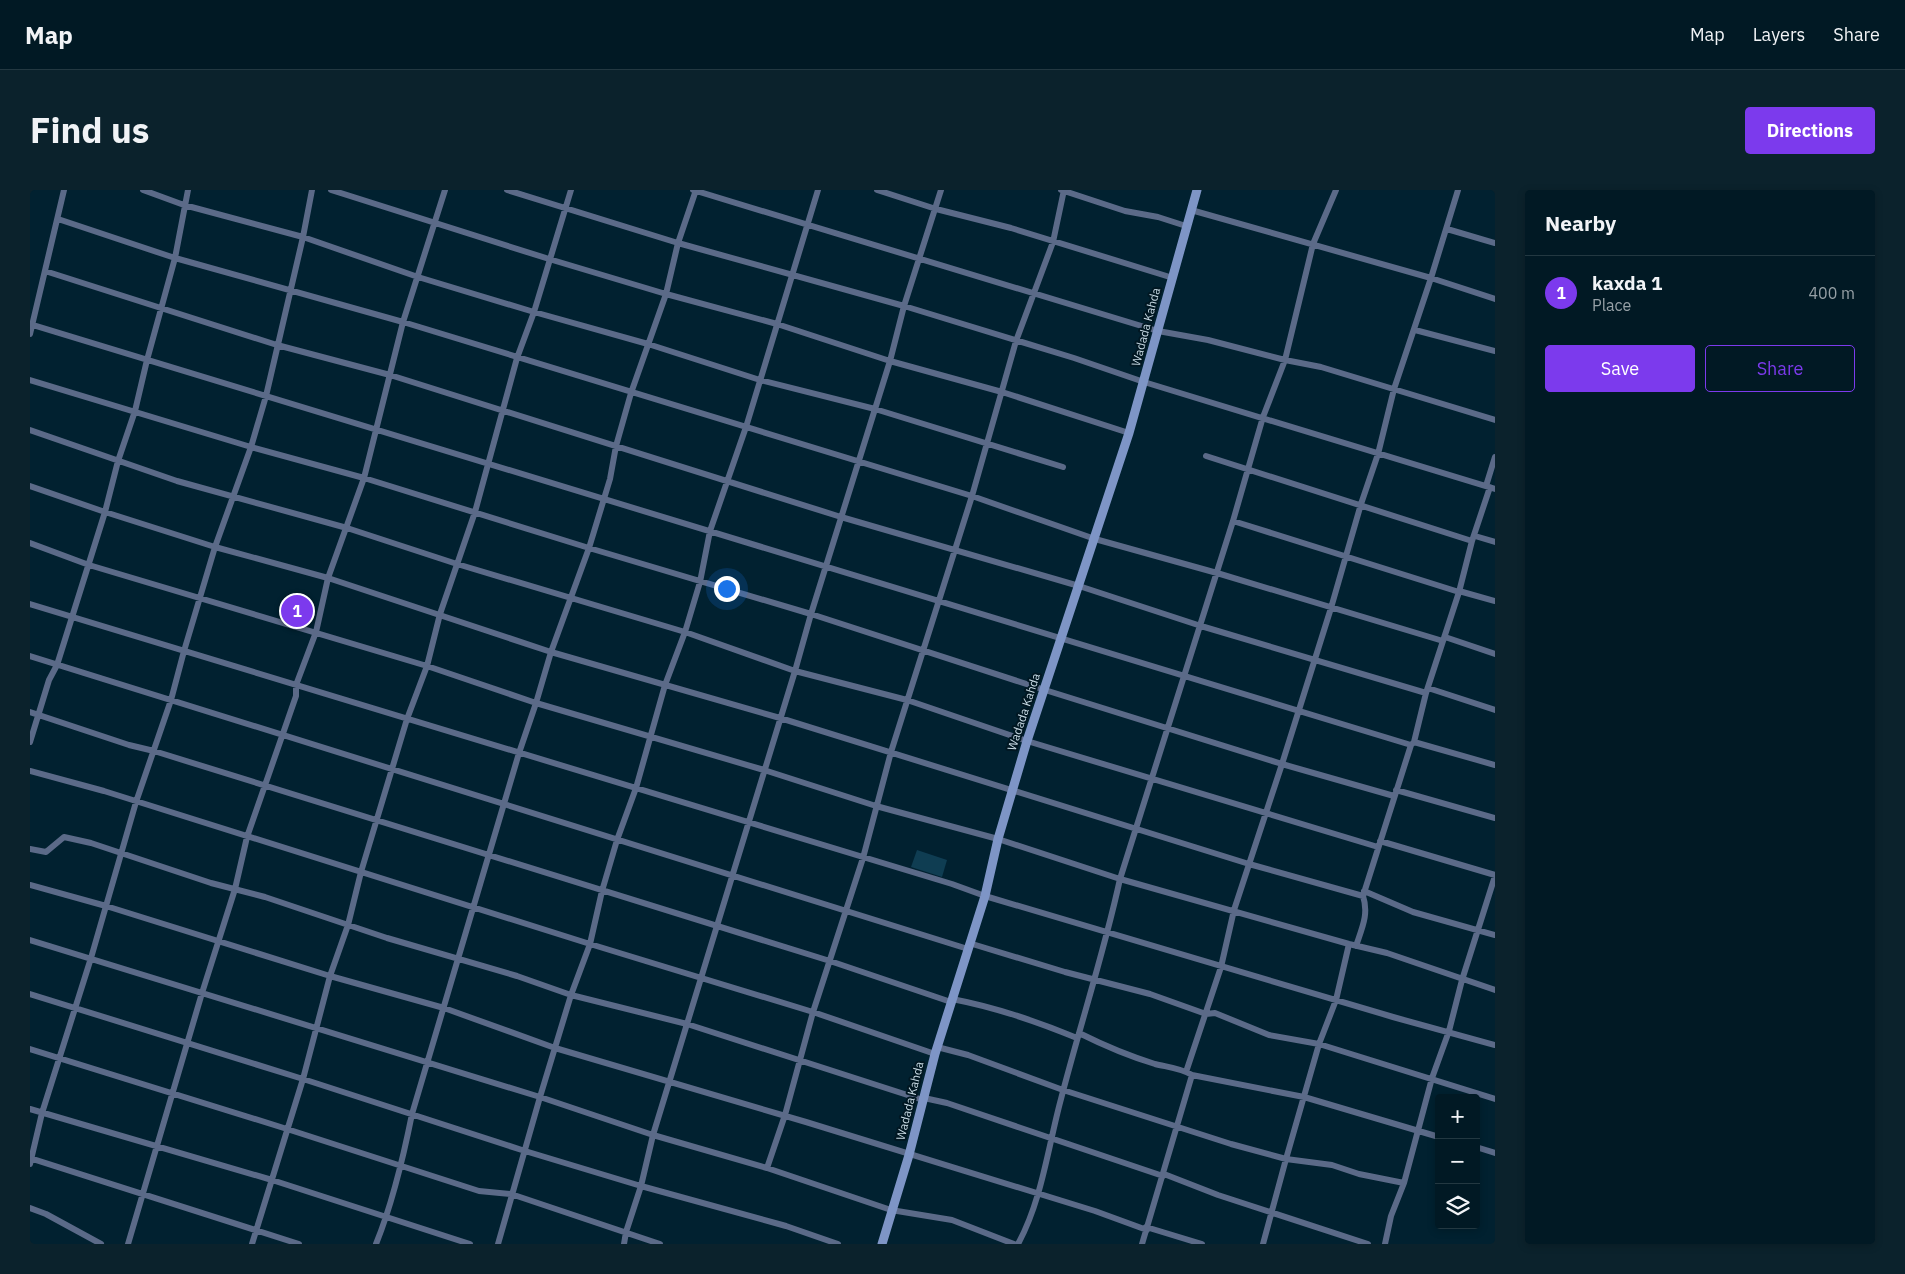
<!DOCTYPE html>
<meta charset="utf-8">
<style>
:root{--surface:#011924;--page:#0b222c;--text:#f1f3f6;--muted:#96a0a6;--line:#233841;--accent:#7c3aed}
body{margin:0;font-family:"IBM Plex Sans",sans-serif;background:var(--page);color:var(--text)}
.controls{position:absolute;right:15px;bottom:15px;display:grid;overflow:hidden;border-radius:5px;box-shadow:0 2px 8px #0003}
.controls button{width:45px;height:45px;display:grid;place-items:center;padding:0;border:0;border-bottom:1px solid var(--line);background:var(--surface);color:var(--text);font:25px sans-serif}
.you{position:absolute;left:696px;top:398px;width:18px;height:18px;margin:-12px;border:4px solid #fff;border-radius:50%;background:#1a73e8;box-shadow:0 0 0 8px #1a73e833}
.badge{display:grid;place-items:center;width:32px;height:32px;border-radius:50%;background:var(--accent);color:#fff;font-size:16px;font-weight:700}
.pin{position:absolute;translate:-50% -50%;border:2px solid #fff;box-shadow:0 1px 5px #0006}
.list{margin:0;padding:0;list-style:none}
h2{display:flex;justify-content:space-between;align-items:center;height:65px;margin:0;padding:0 20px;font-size:21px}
h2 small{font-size:16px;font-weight:400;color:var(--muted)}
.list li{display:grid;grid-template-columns:32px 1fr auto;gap:15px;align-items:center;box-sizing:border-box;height:75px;padding:0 20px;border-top:1px solid var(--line)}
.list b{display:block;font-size:19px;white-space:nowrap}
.list p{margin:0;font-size:16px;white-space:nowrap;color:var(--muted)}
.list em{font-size:16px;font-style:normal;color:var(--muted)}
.actions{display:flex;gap:10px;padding:15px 20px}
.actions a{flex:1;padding:11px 0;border:1px solid var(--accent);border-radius:5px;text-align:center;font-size:18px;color:var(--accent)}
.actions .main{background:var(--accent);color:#fff}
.icon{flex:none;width:28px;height:28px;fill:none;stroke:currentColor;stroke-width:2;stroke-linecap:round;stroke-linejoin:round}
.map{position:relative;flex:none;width:1465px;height:1054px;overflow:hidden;border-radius:5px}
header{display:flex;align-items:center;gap:30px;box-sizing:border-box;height:70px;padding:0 25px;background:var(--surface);border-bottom:1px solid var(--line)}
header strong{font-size:24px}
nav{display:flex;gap:28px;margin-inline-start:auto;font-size:18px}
.intro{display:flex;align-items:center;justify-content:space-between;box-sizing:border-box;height:120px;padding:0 30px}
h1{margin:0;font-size:35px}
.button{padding:12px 22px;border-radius:5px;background:var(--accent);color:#fff;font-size:18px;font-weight:700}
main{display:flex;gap:30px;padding:0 30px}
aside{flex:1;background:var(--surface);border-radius:5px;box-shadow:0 2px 8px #0003}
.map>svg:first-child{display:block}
</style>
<header>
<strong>Map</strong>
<nav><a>Map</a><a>Layers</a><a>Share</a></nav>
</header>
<div class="intro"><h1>Find us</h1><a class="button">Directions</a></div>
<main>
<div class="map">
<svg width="1465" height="1054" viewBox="0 0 1465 1054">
<rect width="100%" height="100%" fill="#012130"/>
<path fill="#0f3d52" d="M887 660 917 670 912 687 881 677Z"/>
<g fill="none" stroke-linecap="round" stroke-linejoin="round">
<path stroke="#5b6a88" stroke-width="6" d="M113 0 154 15 273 47 388 87 504 122 618 154 730 190 845 219 1033 277
M301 0 519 69 636 104 747 134 860 171 972 202 1099 243
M477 0 648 53 874 116 1044 168 1114 192 1465 299
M663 0 1128 141 1178 150 1255 170 1291 177 1465 230
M847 0 906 19 981 38 1143 88
M1031 0 1095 21 1128 27 1156 36
M1161 20 1401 88 1465 109
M28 29 145 68 373 132 942 306 1065 349 1187 383 1413 451
M1417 39 1465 53
M15 81 247 155 360 185 811 327 1049 396 1171 436 1396 503
M0 134 1381 555
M1385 140 1465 161
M0 144 34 0
M0 190 221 257 334 288 559 358 781 424 1015 500 1252 574 1364 606
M0 240 147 291 317 338 427 374 655 442 765 481 877 510 997 551 1348 657
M1176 266 1442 351
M0 296 75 322 185 357 298 388 521 462 750 528 1219 674 1333 706
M1456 296 1465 267
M1203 331 1429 402 1396 503 1384 552 1381 555 1333 706C1339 724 1332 738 1326 756
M1445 346 1465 352
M0 353 59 375 397 476 506 513 734 580 846 616 968 649 1090 689 1319 754 1357 763 1465 800
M1429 401 1465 411
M1429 402 1442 351 1460 297
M0 414 922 694 955 706 1363 827 1465 855
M1415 447 1465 464
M0 466 938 759
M1398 498 1465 520
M0 522 99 555 124 561 800 771 921 812
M0 552 19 490 27 475 75 322 88 271 105 221 117 170 145 68 158 0
M1384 552 1465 575
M0 581 74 601 560 754 783 822 905 864
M1366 600 1465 628
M1350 651 1465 685
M0 659 16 662 34 647 61 653 181 693 235 707 357 748 487 786 541 805 657 834 893 910
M0 695 76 716 300 786 414 818 525 858 776 932 1065 1021 1117 1040
M1334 701 1383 722 1465 745
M0 750 510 907 623 945 737 978 861 1020 922 1030 984 1054
M939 753 1035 782 1120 804 1176 824 1185 823 1239 845 1289 854 1465 909
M0 804 273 889 495 961 611 996 756 1036 808 1054
M922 809C964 817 1006 831 1047 848
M1049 843C1073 855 1099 866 1125 874 1137 877 1151 878 1162 885L1274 907 1409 947
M907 857 938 865 1033 900 1201 954 1256 969 1302 975 1329 984 1374 993
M0 859 257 939 449 1001 481 1004 630 1054
M1156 882 1191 777 1204 720 1252 574 1301 418 1331 314 1348 264 1364 199 1401 88 1428 0
M894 908 917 913 1133 986
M0 919 242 990 440 1054
M1446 957 1465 963
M0 968 269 1054
M0 974 12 923 61 768 106 612 141 510 154 461 185 357 221 257 236 206 273 47 282 0
M737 978 755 925 783 822 833 668 861 562 942 306 986 151 1023 52 1034 0
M1134 984 1188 1005 1338 1054
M0 1018 16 1024 71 1054
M1116 1037 1172 1054
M98 1054 172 803 205 699 217 647 266 506V495L286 442 298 388 334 288 373 132 415 0
M222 1054 273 889 300 786 318 735 331 682 377 529 397 476 410 424 445 322 487 168 504 122 541 0
M346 1054C363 1012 373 969 382 924L489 563 506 513 521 462 559 358 580 289 586 256 601 203 636 104 648 53 666 0
M468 1054 510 907 541 805 560 754 572 701 587 650 606 598 635 495 655 442 670 392 680 341 716 237 788 0
M594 1054 596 1042 611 996 623 945 765 481 781 424 860 171 874 116 911 0
M988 1054C1012 1010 1018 957 1031 909 1050 835 1074 763 1090 689L1203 331 1233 227 1255 170 1283 54 1306 0
M1112 1054 1162 885
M1233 1054 1256 969 1289 854 1306 810 1319 754
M1355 1054 1361 1026 1374 993 1402 888 1419 841 1432 790 1465 686"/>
<path stroke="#7e95c6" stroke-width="9" d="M852 1054 879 965 905 864 955 706 968 649 997 551 1099 243 1167 0"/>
</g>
<g text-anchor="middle" stroke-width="4" stroke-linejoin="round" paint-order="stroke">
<g font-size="12" fill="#c8dae4" stroke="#011722">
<text transform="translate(1116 137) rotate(-75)" y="4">Wadada Kahda</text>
<text transform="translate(994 522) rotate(-72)" y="4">Wadada Kahda</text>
<text transform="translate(880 911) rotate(-76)" y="4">Wadada Kahda</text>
</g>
</g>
</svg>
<div class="controls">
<button>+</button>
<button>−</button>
<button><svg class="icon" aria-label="layers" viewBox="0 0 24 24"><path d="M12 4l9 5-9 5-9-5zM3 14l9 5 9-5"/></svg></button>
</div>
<div class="you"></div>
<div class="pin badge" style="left:267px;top:421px">1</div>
</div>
<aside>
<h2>Nearby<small></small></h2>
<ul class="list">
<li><span class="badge">1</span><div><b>kaxda 1</b><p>Place</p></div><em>400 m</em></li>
</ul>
<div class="actions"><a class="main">Save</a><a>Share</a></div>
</aside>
</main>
